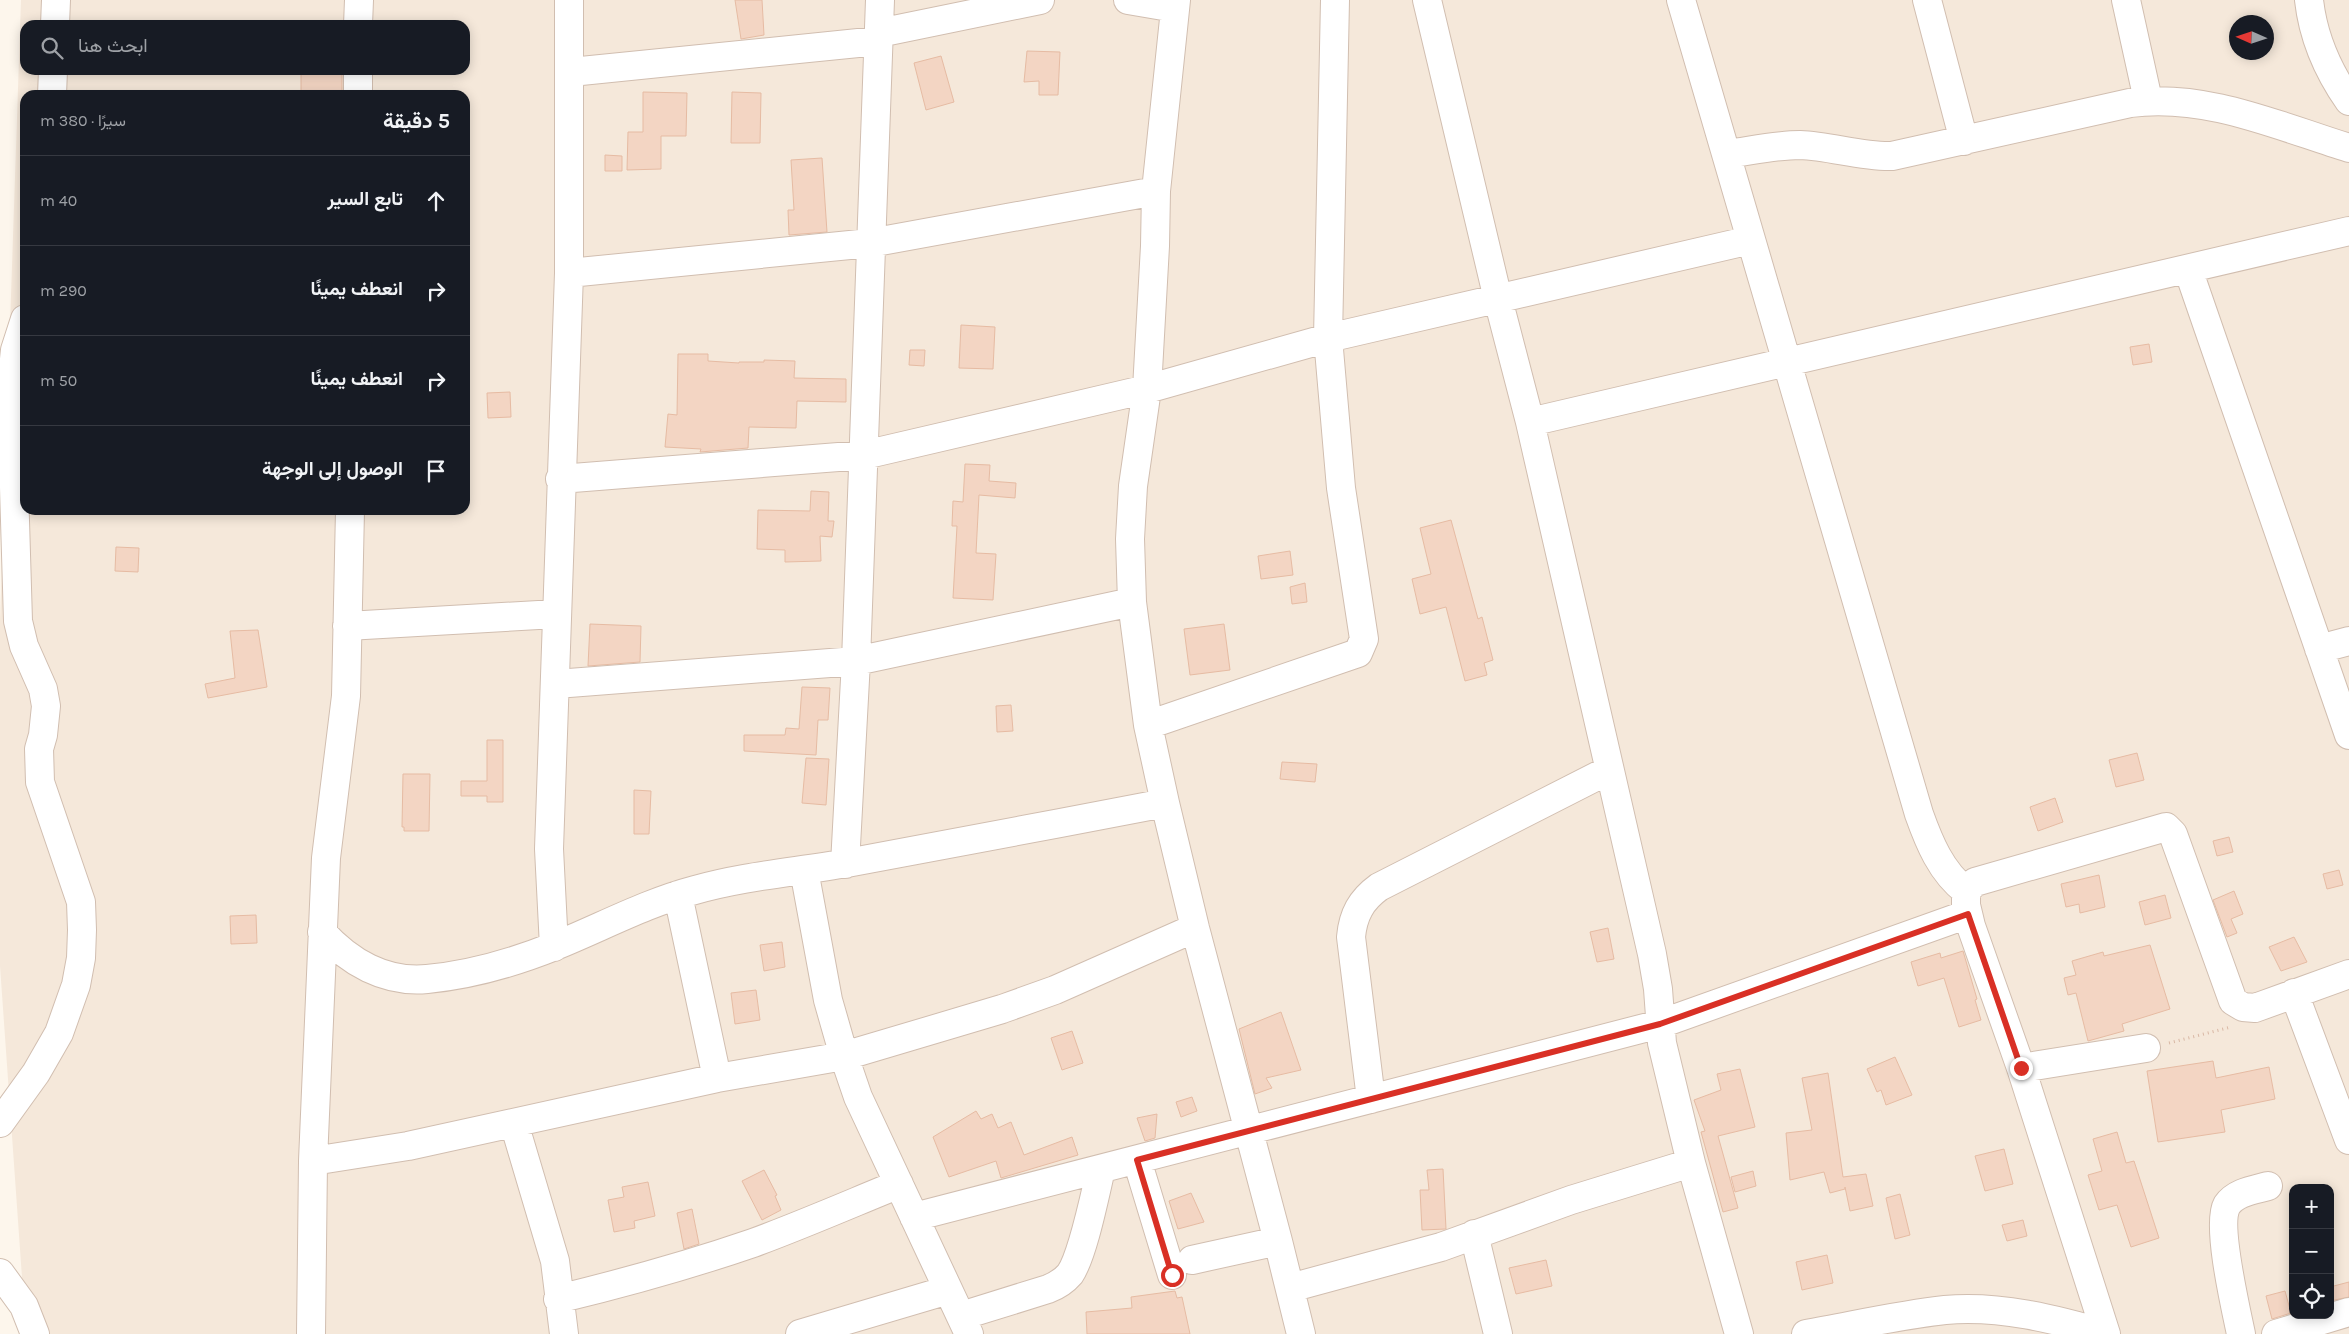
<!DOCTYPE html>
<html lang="ar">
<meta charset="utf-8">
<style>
:root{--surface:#171b24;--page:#242831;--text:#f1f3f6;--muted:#9ea1a6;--line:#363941}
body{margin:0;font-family:Karla,Vazirmatn,sans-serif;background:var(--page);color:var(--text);direction:rtl}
.controls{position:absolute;right:15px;bottom:15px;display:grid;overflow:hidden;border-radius:10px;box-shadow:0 2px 12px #0003}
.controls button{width:45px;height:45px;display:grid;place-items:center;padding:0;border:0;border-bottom:1px solid var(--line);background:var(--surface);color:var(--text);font:25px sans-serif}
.compass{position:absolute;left:2229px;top:15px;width:45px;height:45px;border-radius:50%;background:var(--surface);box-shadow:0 2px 12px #0003;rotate:273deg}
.stop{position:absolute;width:15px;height:15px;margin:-11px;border:4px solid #d93025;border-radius:50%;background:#fff}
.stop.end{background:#d93025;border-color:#fff;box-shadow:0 1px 5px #0008}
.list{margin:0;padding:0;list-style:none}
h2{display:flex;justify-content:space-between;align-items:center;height:65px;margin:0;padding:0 20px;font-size:21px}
h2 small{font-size:16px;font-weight:400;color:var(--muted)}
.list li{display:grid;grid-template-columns:32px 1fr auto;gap:15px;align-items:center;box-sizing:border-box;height:90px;padding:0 20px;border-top:1px solid var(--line)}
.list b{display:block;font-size:19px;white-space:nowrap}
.list em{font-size:16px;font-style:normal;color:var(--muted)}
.icon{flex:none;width:28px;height:28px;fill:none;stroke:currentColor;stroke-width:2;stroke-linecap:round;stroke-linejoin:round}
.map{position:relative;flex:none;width:2349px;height:1334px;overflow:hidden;direction:ltr}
.search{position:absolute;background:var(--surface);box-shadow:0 2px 12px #0003;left:20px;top:20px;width:450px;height:55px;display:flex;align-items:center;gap:12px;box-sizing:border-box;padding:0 18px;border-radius:15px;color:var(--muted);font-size:19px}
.panel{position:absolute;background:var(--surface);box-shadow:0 2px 12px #0003;left:20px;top:90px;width:450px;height:425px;border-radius:15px;direction:rtl}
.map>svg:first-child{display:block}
</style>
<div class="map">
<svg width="2349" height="1334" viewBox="0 0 2349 1334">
<rect width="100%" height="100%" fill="#fdf6ec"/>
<path fill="#f5e8da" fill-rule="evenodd" d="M21 0H2349V1334H26L0 966V621ZM2236 22H2266V52H2236ZM25 25H465V70H25ZM25 95H465V510H25ZM2293 1188H2330V1315H2293Z"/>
<path fill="#f3d5c3" stroke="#e6bba3" d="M735 0H762L764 35 741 39Z
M1027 51 1060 52 1058 95H1039V81L1024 82Z
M941 56 954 102 926 110 914 63Z
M301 70H342V95H301Z
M643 92 687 93 686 136H661V169L627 170 628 132H643Z
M732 92 761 93 760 143H731Z
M605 155 622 156V171H605Z
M822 158 827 232 789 235 788 210H794L791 160Z
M961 325 995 327 993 369 959 368Z
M2149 344 2152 362 2133 365 2130 347Z
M910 350H925L924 366 909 365Z
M678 354H708V361L739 363V362H764V360L795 361 794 378 846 379V402L797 401 796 428 749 427 748 448 700 452 701 449 665 447 668 414 677 415Z
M510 392 511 417 488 418 487 393Z
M965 464 990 465 989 481 1016 483 1015 498 979 495 976 553 996 554 993 600 953 598 957 526H952L953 501 963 502Z
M811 491 829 492 828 521H834L832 537 820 536 821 561 785 562V550L757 549 758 510 810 511Z
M1451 520 1478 619 1482 617 1493 660 1484 663 1487 675 1465 681 1446 607 1420 614 1412 579 1431 574 1420 528Z
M116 547 139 548 138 572 115 571Z
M1290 551 1293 575 1261 579 1258 556Z
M1305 583 1307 602 1292 604 1290 587Z
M590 624 641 626 640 662 588 666Z
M1224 624 1230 670 1190 675 1184 629Z
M258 630 267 687 208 698 205 684 235 678 230 631Z
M802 687 830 688 828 720H818L816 755 744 751V735H785L786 728 799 729Z
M1011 705 1013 731 997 732 996 706Z
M487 740H503V802H487V796H461V781H487Z
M2137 753 2144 780 2116 787 2109 760Z
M806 758 829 759 826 805 802 803Z
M1282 762 1317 764 1315 782 1280 779Z
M403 774H430L429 831H404V827H402Z
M634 790 651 791 649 834H634Z
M2055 798 2063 822 2038 831 2030 807Z
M2229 837 2233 852 2217 856 2213 841Z
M2339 870 2343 885 2327 889 2323 874Z
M2099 875 2105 907 2080 913 2079 904 2066 907 2061 884Z
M2234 891 2243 914 2231 919 2237 933 2227 937 2213 900Z
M2165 895 2171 918 2145 925 2139 902Z
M256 915 257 943 231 944 230 916Z
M1608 928 1614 959 1597 962 1590 932Z
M2294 937 2307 962 2281 971 2269 947Z
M782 942 785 967 764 971 760 945Z
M2150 945 2170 1009 2122 1024 2124 1031 2088 1041 2076 993 2068 995 2064 978 2076 975 2072 961 2103 952 2104 956Z
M1963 951 1977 999 1975 1000 1981 1020 1959 1027 1944 978 1918 986 1911 962 1940 953 1941 958Z
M756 990 760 1020 735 1024 731 993Z
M1281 1012 1301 1070 1266 1078 1272 1088 1255 1094 1239 1029Z
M1072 1031 1083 1063 1062 1070 1051 1038Z
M1895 1057 1912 1095 1886 1105 1881 1090 1877 1092 1867 1069Z
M2213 1061 2216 1078 2269 1067 2275 1099 2221 1110 2225 1132 2158 1142 2147 1071Z
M1740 1069 1755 1127 1718 1136 1738 1208 1723 1212 1701 1132 1705 1131 1694 1100 1721 1090 1717 1074Z
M1828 1073 1843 1177 1866 1174 1873 1206 1850 1211 1845 1187V1189L1830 1193 1824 1172 1790 1180 1786 1133 1812 1130 1802 1078Z
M1192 1097 1197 1111 1181 1117 1176 1102Z
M976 1111 981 1119 992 1114 998 1128 1011 1122 1024 1155 1072 1137 1078 1155 1001 1178 996 1161 949 1177 933 1137Z
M1157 1114 1155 1138 1145 1141 1137 1118Z
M2117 1132 2126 1163 2134 1161 2159 1238 2131 1247 2117 1205 2099 1210 2088 1175 2102 1171 2093 1139Z
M2004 1149 2013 1184 1985 1191 1975 1156Z
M1443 1169 1446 1229 1422 1230 1420 1190H1429L1427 1170Z
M764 1170 777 1195 775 1196 781 1210 762 1220 742 1181Z
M1753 1171 1756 1186 1735 1192 1731 1177Z
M648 1182 655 1216 634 1221 635 1228 614 1232 608 1200 624 1197 622 1187Z
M1191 1193 1204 1222 1178 1229 1169 1201Z
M1900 1194 1910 1235 1895 1239 1886 1198Z
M692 1209 699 1244 684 1249 677 1213Z
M2023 1220 2027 1236 2007 1241 2002 1225Z
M1827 1255 1833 1283 1802 1290 1796 1262Z
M1546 1260 1552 1286 1516 1294 1509 1268Z
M2349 1282V1297L2330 1301V1287Z
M1175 1291 1177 1298 1182 1297 1190 1334H1087L1086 1312 1132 1308 1131 1297Z
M2285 1291 2291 1313 2272 1319 2266 1296Z"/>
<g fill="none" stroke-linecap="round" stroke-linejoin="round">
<g stroke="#d1beb0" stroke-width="30">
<path id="minor" d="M1128 0 1175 8
M1176 0 1156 191 1155 246 1147 389 1133 486 1130 539 1132 602 1148 725 1165 803 1195 928 1278 1241 1301 1334
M1427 0 1498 299 1530 422 1652 954 1658 989 1662 1043 1691 1163 1739 1334
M1681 0 1919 814C1929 842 1941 872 1966 891
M1927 0 1964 141
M2126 0 2148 100
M2309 0C2313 36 2328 71 2349 101
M55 25 56 0
M358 25 359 0
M879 33 1040 0
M571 72 878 41
M52 95 53 70
M358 95V70
M1726 154C1750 151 1776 145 1800 145 1831 146 1861 157 1892 156L2130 103C2206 93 2278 126 2349 148
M2188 269 2349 735
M569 273 870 243 1156 191
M1530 422 2349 231
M560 479 864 455 1147 389 1328 338 1751 240
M347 626 556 614
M2319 649 2349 641
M556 684 856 661 1132 602
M1148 725 1358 653 1364 639 1341 488 1328 338 1335 0
M845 864 856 661 880 0
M804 870 828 1000 844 1056 858 1097 969 1334
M678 895 717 1078
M322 932C349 962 385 983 427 979 470 975 515 962 555 946 602 927 646 903 695 890 744 876 796 872 847 863 953 844 1059 823 1165 803
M554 947 549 849 569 273V0
M2294 993 2349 1140
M2021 1068 2146 1048
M1371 1099 1351 937C1353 915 1361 900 1379 887L1609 770
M0 1123 36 1073 59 1033 76 985 81 958 82 930 81 902 40 782 39 749 43 735 46 706 43 689 24 646 18 621 11 387 15 350 25 319
M514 1123 555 1261 564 1334
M1137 1160 1172 1275
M313 1161 408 1146 717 1078 844 1056 1002 1009 1055 990 1195 928
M914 1217 1660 1024 1968 914
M1474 1234 1498 1334
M1192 1260 1278 1241
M0 1273 24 1306 35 1334
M1290 1288 1441 1247 1571 1200 1691 1163
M558 1299C624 1283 689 1265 753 1243 802 1225 850 1204 899 1184
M961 1316 1048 1289C1056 1286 1064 1281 1070 1274 1083 1255 1095 1194 1101 1169
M311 1334 313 1161 326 858 346 696 350 510
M800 1334 948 1290
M1806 1334C1852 1326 1899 1315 1945 1310 1999 1305 2055 1319 2106 1334
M2106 1334 2021 1068 1971 926 1966 905V891L1975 882 2166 827 2173 834 2233 1001 2243 1007 2255 1008 2349 974
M2241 1334C2236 1310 2216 1224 2227 1205 2236 1192 2254 1190 2268 1186
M2276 1334 2349 1312"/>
</g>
<path stroke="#d9b8a5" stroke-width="3" stroke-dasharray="1 4" stroke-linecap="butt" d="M2169 1043 2231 1027"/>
<use href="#minor" stroke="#fff" stroke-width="28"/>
</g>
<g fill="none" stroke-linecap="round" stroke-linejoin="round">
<path stroke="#d93025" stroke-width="6" d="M1172 1275 1137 1160 1660 1024 1968 914 2021 1068"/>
</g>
</svg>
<div class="controls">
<button>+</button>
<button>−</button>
<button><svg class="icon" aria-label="locate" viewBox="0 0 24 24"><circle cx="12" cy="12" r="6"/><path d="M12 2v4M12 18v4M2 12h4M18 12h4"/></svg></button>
</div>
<svg class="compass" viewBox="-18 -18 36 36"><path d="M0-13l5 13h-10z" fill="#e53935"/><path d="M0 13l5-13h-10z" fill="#9ea1a6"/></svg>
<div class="stop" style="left:1172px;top:1275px"></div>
<div class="stop end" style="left:2021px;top:1068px"></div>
<div class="search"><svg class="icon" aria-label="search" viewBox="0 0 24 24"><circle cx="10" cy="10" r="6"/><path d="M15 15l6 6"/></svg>ابحث هنا</div>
<section class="panel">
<h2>5 دقيقة<small>سيرًا · 380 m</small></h2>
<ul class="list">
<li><svg class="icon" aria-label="ahead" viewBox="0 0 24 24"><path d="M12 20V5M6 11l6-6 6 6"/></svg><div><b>تابع السير</b></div><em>40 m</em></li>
<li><svg class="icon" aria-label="right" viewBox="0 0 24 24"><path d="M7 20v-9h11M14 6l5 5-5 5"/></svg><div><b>انعطف يمينًا</b></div><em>290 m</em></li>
<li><svg class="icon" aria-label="right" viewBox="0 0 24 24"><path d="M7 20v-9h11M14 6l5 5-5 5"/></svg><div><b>انعطف يمينًا</b></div><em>50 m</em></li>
<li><svg class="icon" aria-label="arrive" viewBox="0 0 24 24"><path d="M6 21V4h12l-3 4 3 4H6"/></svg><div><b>الوصول إلى الوجهة</b></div></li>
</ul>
</section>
</div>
